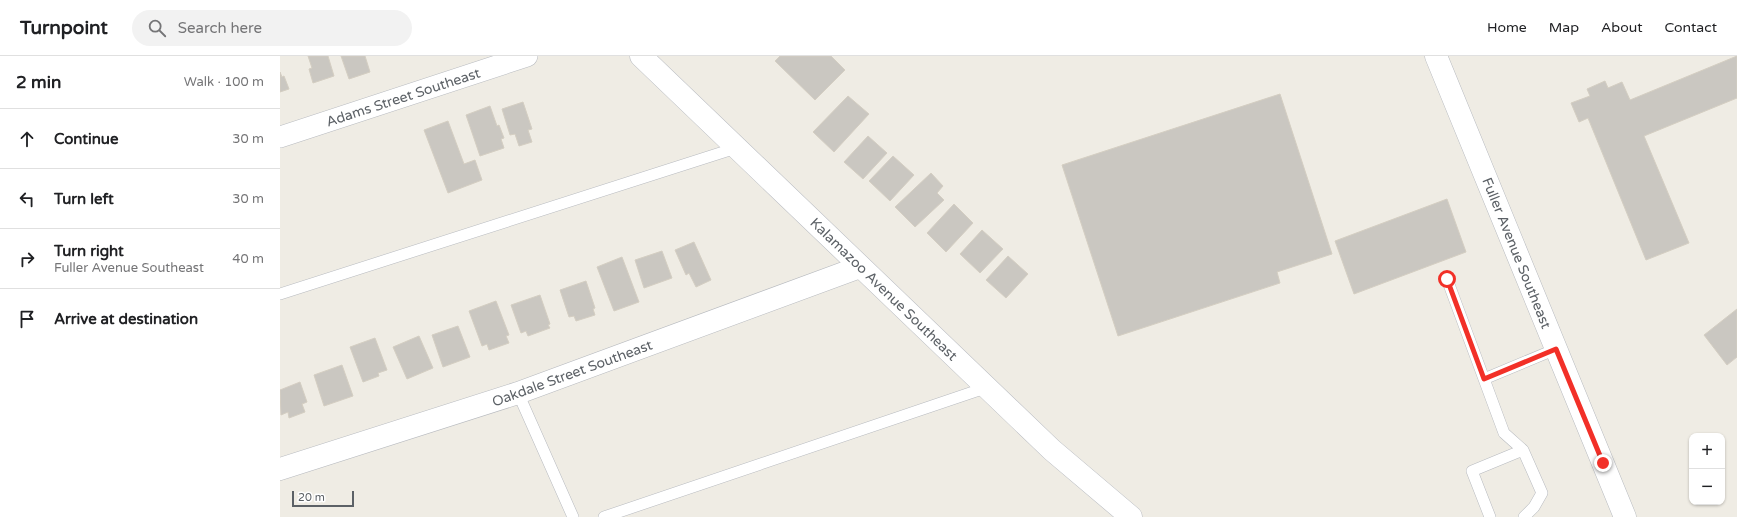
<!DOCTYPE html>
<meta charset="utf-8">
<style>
:root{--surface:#fff;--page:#f2f2f2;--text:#202124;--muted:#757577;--line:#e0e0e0}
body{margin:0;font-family:"Varela Round",sans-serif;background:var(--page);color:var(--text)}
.controls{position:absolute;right:12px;bottom:12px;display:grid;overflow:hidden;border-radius:8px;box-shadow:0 1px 3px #0004}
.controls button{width:36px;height:36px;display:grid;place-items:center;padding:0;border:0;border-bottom:1px solid var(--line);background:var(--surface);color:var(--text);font:20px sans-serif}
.scale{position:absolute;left:12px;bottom:10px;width:62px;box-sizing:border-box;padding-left:4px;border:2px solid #5c6166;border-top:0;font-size:11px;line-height:14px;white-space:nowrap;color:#5c6166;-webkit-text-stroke:3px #fff;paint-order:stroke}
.stop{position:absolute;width:12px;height:12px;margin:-9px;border:3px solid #f23028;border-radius:50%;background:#fff}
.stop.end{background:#f23028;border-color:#fff;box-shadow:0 1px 4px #0008}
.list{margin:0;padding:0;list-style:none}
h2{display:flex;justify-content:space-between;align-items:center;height:52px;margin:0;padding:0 16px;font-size:17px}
h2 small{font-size:13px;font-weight:400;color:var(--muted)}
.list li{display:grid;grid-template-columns:26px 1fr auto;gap:12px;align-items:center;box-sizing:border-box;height:60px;padding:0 16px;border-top:1px solid var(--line)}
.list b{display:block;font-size:15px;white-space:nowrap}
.list p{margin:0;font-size:13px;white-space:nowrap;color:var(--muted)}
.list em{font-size:13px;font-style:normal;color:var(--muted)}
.icon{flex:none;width:22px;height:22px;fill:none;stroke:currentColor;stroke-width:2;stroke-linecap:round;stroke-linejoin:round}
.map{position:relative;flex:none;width:1457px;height:461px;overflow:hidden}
header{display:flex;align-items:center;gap:24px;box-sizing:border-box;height:56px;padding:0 20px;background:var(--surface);border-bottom:1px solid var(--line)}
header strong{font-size:19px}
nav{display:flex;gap:22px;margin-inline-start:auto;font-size:14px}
.search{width:280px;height:36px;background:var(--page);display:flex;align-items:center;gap:10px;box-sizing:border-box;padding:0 14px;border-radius:22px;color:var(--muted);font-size:15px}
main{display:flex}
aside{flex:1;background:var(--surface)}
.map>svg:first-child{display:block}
</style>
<header>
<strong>Turnpoint</strong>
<div class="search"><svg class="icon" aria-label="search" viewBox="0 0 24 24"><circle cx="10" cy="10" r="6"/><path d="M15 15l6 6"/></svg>Search here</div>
<nav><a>Home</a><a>Map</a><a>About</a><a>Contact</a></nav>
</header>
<main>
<aside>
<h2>2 min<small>Walk · 100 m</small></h2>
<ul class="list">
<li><svg class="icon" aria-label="ahead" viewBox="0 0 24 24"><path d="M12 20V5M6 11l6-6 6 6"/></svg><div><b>Continue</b></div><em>30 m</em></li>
<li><svg class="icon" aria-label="left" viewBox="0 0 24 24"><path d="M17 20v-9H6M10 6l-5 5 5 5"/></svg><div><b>Turn left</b></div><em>30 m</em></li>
<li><svg class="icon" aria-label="right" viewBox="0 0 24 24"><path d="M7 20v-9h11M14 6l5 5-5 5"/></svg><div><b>Turn right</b><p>Fuller Avenue Southeast</p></div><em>40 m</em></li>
<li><svg class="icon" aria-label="arrive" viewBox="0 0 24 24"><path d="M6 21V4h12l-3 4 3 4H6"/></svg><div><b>Arrive at destination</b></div></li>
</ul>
</aside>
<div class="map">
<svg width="1457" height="461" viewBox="0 0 1457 461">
<rect width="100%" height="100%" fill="#efece4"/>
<path fill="#cac7c1" stroke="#d4cec2" d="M28 0H48L54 20 33 27 29 13 32 12Z
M61 0H85L90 16 69 23Z
M500 0H551L565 14 535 44 495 5Z
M1457 0V42L1364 80 1409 187 1366 204 1308 62 1299 66 1291 47 1310 40 1307 33 1325 25 1328 32 1342 26 1350 44Z
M0 16 2 21 4 20 9 33 0 36Z
M1000 38 1052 198 997 216 1000 227 838 280 782 109Z
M568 40 589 58 554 96 533 76Z
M243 46 252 73 248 74 252 86 239 90 235 78 230 79 222 53Z
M210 50 217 70 219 69 224 82 221 83 224 92 200 100 186 59Z
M168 65 184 108 195 104 202 124 168 137 144 74Z
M588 80 607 97 583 123 564 106Z
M613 100 634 119 610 145 589 125Z
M651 117 663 130 657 137 664 144 635 171 615 151Z
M1167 143 1186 196 1074 238 1055 185Z
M674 148 693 167 666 196 647 177Z
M702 174 723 193 700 217 680 198Z
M414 186 431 224 416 231 409 217 406 219 395 194Z
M382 195 392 222 364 232 355 204Z
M728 200 748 218 726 242 706 224Z
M342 201 359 246 334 255 317 211Z
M306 225 315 252 313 253 315 259 296 265 294 260 289 261 280 234Z
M260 239 270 268 268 269 270 272 248 280 246 275 241 277 231 249Z
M216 245 229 279 226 280 229 287 209 294 207 288 202 290 189 255Z
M1457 253V301L1447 309 1424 279Z
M178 270 190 301 163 311 152 279Z
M139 280 153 312 127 323 113 291Z
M95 282 107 314 98 317 99 320 83 326 70 291Z
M62 309 73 340 44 350 34 319Z
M20 326 27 346 22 348 25 356 9 362 8 356 1 359 0 334Z"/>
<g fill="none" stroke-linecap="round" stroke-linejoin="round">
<g stroke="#b7babf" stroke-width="12">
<path id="service" d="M1167 223 1204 323 1276 293
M0 238 456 92
M1204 323 1224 377 1243 394 1262 437 1254 451 1244 461
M238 337 293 461
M324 461 708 331
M1210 461 1192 415 1243 394"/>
</g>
<g stroke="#b7babf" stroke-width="22">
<path id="minor" d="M0 81 247 0"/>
</g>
<g stroke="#b7babf" stroke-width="23">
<path id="tertiary" d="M1156 0 1345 461
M0 413 238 337 580 211"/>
</g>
<g stroke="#b8bbc1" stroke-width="23">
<path id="secondary" d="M361 0 772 394 851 461"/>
</g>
<use href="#service" stroke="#fff" stroke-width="11"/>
<use href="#minor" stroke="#fff" stroke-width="21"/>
<use href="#tertiary" stroke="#fff" stroke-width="22"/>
<use href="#secondary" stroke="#fff" stroke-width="22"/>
</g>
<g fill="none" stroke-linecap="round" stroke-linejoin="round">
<path stroke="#f23028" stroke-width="5" d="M1167 223 1204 323 1276 293 1323 407"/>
</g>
<g text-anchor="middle" stroke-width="4" stroke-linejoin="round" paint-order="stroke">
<g font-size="14" fill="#5c6166" stroke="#fff">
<text transform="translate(123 41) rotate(-18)" y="5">Adams Street Southeast</text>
<text transform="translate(1237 197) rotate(68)" y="5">Fuller Avenue Southeast</text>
<text transform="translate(604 233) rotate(44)" y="5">Kalamazoo Avenue Southeast</text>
<text transform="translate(292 317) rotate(-20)" y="5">Oakdale Street Southeast</text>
</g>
</g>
</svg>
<div class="controls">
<button>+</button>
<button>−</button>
</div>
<div class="scale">20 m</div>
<div class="stop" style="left:1167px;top:223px"></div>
<div class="stop end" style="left:1323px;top:407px"></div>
</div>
</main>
